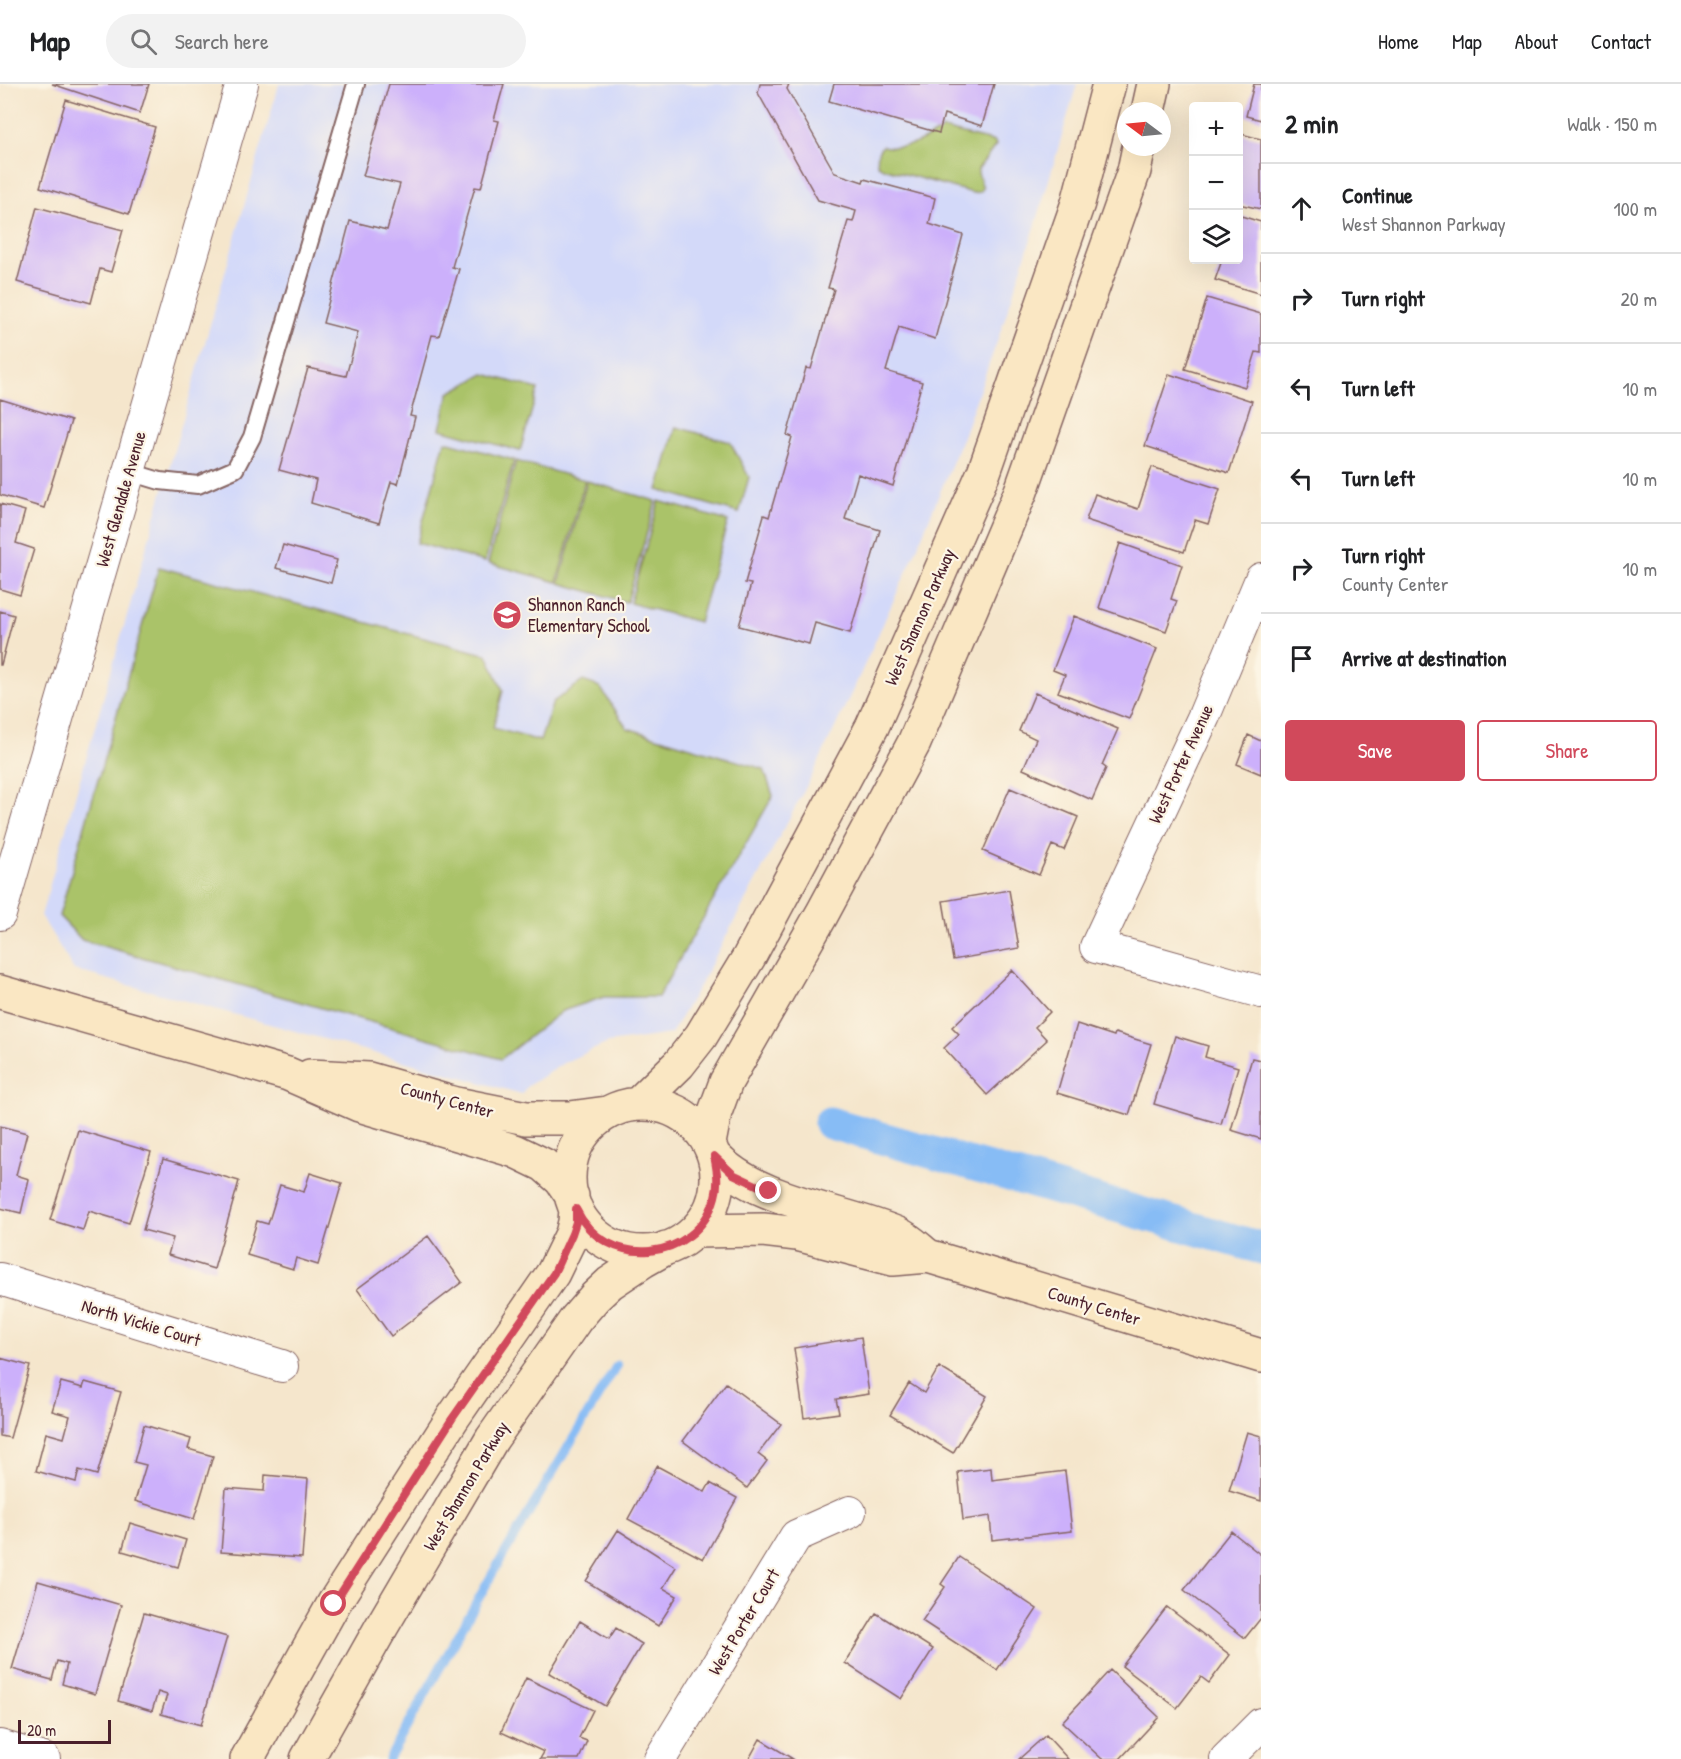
<!DOCTYPE html>
<meta charset="utf-8">
<style>
:root{--surface:#fff;--page:#f2f2f2;--text:#202124;--muted:#757577;--line:#e0e0e0;--accent:#d1495b}
body{margin:0;font-family:"Patrick Hand",sans-serif;background:var(--page);color:var(--text)}
.controls{position:absolute;right:18px;top:18px;display:grid;overflow:hidden;border-radius:6px;box-shadow:0 6px 24px #0002}
.controls button{width:54px;height:54px;display:grid;place-items:center;padding:0;border:0;border-bottom:2px solid var(--line);background:var(--surface);color:var(--text);font:30px sans-serif}
.compass{position:absolute;left:1117px;top:18px;width:54px;height:54px;border-radius:50%;background:var(--surface);box-shadow:0 6px 24px #0002;rotate:286deg}
.scale{position:absolute;left:18px;bottom:15px;width:93px;box-sizing:border-box;padding-left:6px;border:3px solid #4a1f2b;border-top:0;font-size:16px;line-height:21px;white-space:nowrap;color:#4a1f2b;-webkit-text-stroke:4px #fcf5e5;paint-order:stroke}
.stop{position:absolute;width:18px;height:18px;margin:-14px;border:4px solid #d1495b;border-radius:50%;background:#fff}
.stop.end{background:#d1495b;border-color:#fff;box-shadow:0 2px 6px #0008}
.list{margin:0;padding:0;list-style:none}
h2{display:flex;justify-content:space-between;align-items:center;height:78px;margin:0;padding:0 24px;font-size:26px}
h2 small{font-size:20px;font-weight:400;color:var(--muted)}
.list li{display:grid;grid-template-columns:39px 1fr auto;gap:18px;align-items:center;box-sizing:border-box;height:90px;padding:0 24px;border-top:2px solid var(--line)}
.list b{display:block;font-size:22px;white-space:nowrap}
.list p{margin:0;font-size:20px;white-space:nowrap;color:var(--muted)}
.list em{font-size:20px;font-style:normal;color:var(--muted)}
.actions{display:flex;gap:12px;padding:18px 24px}
.actions a{flex:1;padding:14px 0;border:2px solid var(--accent);border-radius:6px;text-align:center;font-size:21px;color:var(--accent)}
.actions .main{background:var(--accent);color:#fff}
.icon{flex:none;width:33px;height:33px;fill:none;stroke:currentColor;stroke-width:2;stroke-linecap:round;stroke-linejoin:round}
.map{position:relative;flex:none;width:1261px;height:1675px;overflow:hidden}
header{display:flex;align-items:center;gap:36px;box-sizing:border-box;height:84px;padding:0 30px;background:var(--surface);border-bottom:2px solid var(--line)}
header strong{font-size:28px}
nav{display:flex;gap:33px;margin-inline-start:auto;font-size:21px}
.search{width:420px;height:54px;background:var(--page);display:flex;align-items:center;gap:15px;box-sizing:border-box;padding:0 21px;border-radius:33px;color:var(--muted);font-size:22px}
main{display:flex}
aside{flex:1;background:var(--surface)}
.map>svg:first-child{display:block}
</style>
<header>
<strong>Map</strong>
<div class="search"><svg class="icon" aria-label="search" viewBox="0 0 24 24"><circle cx="10" cy="10" r="6"/><path d="M15 15l6 6"/></svg>Search here</div>
<nav><a>Home</a><a>Map</a><a>About</a><a>Contact</a></nav>
</header>
<main>
<div class="map">
<svg width="1261" height="1675" viewBox="0 0 1261 1675">
<rect width="100%" height="100%" fill="#fcf5e5"/>
<filter id="ink" filterUnits="userSpaceOnUse"><feTurbulence type="fractalNoise" baseFrequency=".0167" numOctaves="2"/><feDisplacementMap in="SourceGraphic" scale="12" xChannelSelector="R" yChannelSelector="G"/><feConvolveMatrix kernelMatrix="1 2 1 2 8 2 1 2 1" color-interpolation-filters="sRGB"/></filter>
<filter id="wash" filterUnits="userSpaceOnUse"><feTurbulence type="fractalNoise" baseFrequency=".008" numOctaves="4" result="noise"/><feDisplacementMap in="SourceGraphic" scale="24" xChannelSelector="R" yChannelSelector="G"/><feGaussianBlur stdDeviation="1.35" result="paint"/><feColorMatrix in="noise" values="0 0 0 0 0 0 0 0 0 0 0 0 0 0 0 0 0 1.4 0 .05"/><feComposite in="paint" operator="in"/></filter>
<g filter="url(#wash)">
<rect width="100%" height="100%" fill="#f5e6cc"/>
<path fill="#d3d9f9" d="M279 0H1077L1036 140 998 255 962 355 915 469 859 593 814 688 705 892 671 950 608 959 565 978 526 1003 522 1010 74 886 41 832Z"/>
<path fill="#aac369" stroke="#7a714a" stroke-width="1.5" d="M943 45 995 58 996 61 978 85V89L983 104 980 108 973 109 883 84 877 80 878 68 882 62C905 67 924 57 943 45Z
M484 290 538 305 520 367 440 345 449 309Z
M676 343 730 358 749 393 739 429 658 406Z
M445 357 514 376 485 478 417 459Z
M516 377 585 396 557 498 488 479Z
M587 397 656 417 627 518 559 499Z
M659 417 728 437 699 538 630 519Z
M159 483 487 571 503 606 493 644 540 657 553 618 583 597 600 603 627 644 764 685 773 712 658 913H604L562 927 501 975 82 856 59 832Z"/>
<g fill="none" stroke-linecap="round" stroke-linejoin="round">
<path stroke="#87bcf5" stroke-width="9" d="M389 1675 494 1487 617 1281"/>
<path stroke="#87bcf5" stroke-width="33" d="M830 1039 1261 1164"/>
</g>
<g id="blocks">
<path fill="#ccb0fb" d="M52 0H149L140 29Z
M389 0H504L494 36 499 37 481 104 475 103 452 183 459 185 439 252 432 251 410 332 415 333 398 400 391 398 379 439 311 419 316 396 279 386 308 284 346 292 358 248 323 239 350 137 387 146 400 100 363 92Z
M760 0H789L787 5 835 89 863 98 864 95 935 114 929 140 963 151 935 255 899 243 886 287 922 298 893 402 858 390 845 435 880 446 850 549 815 539 809 560 739 542 751 500 745 499 764 431 769 433 792 353 787 351 806 284 811 285 834 205 828 204 848 137 853 138 856 127 818 116 758 9Z
M834 0H994L982 42 944 30 939 49 829 17Z
M1254 0H1261V36L1246 32Z
M66 16 155 43 129 130 40 103Z
M1241 50 1261 55V125L1238 120V58Z
M37 123 123 146 111 188 100 185 91 219 17 198Z
M1238 131 1261 138V210L1215 196 1222 176H1238Z
M1207 214 1261 230V269L1256 268 1245 303 1185 285Z
M1169 290 1252 317 1229 389 1145 362Z
M0 315 71 337 44 424 0 411Z
M1152 383 1220 405 1208 440 1195 436 1184 468 1086 436 1095 410 1138 425Z
M0 420 25 427 16 459 34 465 20 511 0 505Z
M1120 459 1182 481 1171 515 1177 517 1166 547 1099 524Z
M283 461 337 476 331 499 276 484Z
M0 527 14 531 1 581H0Z
M1074 532 1157 565 1129 635 1058 608 1065 591 1053 586Z
M1035 609 1118 645 1102 681 1106 684 1092 716 1023 685 1036 655 1019 647Z
M1248 651 1261 657V690L1237 680Z
M1010 704 1078 733 1064 766 1052 761 1039 791 983 767Z
M1009 806 1019 864 953 876 943 817Z
M1012 886 1050 928 1035 943 1047 956 987 1011 944 964 959 950 952 943Z
M1077 940 1114 952 1115 949 1151 960 1129 1031 1057 1009Z
M1175 952 1208 962 1205 973 1238 983 1221 1040 1154 1020Z
M1252 974 1261 976V1055L1231 1046Z
M0 1042 27 1049 16 1091 29 1095 21 1129 0 1124Z
M78 1046 151 1068 129 1139 89 1127 83 1146 50 1136Z
M163 1075 239 1097 214 1185 168 1171 173 1154 143 1146Z
M310 1089 342 1099 318 1181 296 1174 293 1185 247 1171 257 1137 268 1140 280 1101 304 1108Z
M428 1152 462 1198 391 1252 357 1205Z
M861 1253 869 1310 836 1315 839 1329 804 1334 794 1264Z
M0 1274 30 1282 10 1354 0 1352Z
M939 1283 987 1312 953 1369 890 1331 909 1299 924 1309Z
M61 1298 83 1304 85 1298 121 1308 97 1391 79 1386 76 1398 36 1387 46 1349 64 1354 70 1332 52 1327Z
M726 1299 781 1340 758 1370 767 1377 747 1404 683 1357Z
M144 1341 191 1355 188 1365 213 1372 194 1435 135 1417 146 1381 134 1378Z
M1247 1348 1261 1352V1417L1229 1407Z
M657 1382 705 1408 710 1399 737 1414 703 1475 628 1435Z
M991 1384 992 1396 1065 1387 1072 1447 992 1456 990 1432 963 1436 958 1388Z
M265 1391 308 1395 302 1474 221 1468 226 1404 264 1407Z
M130 1439 186 1456 178 1483 122 1467Z
M618 1446 676 1483 663 1504 677 1512 658 1542 586 1497Z
M1231 1447 1261 1471V1534L1245 1554 1184 1506Z
M959 1473 1037 1525 997 1586 922 1537 945 1503 941 1500Z
M38 1497 121 1521 95 1610 62 1600 67 1580 57 1577 52 1596 12 1585Z
M1167 1523 1230 1571 1209 1599 1201 1593 1177 1624 1122 1582Z
M144 1529 227 1553 201 1641 161 1630 167 1611 158 1608 152 1627 118 1617Z
M876 1529 933 1565 901 1615 845 1579Z
M580 1537 609 1555 616 1544 642 1560 605 1622 549 1589Z
M1110 1586 1159 1633 1120 1675H1102L1062 1638Z
M526 1594 593 1626 579 1654 587 1657 579 1675H540L544 1668 501 1648Z
M1046 1651 1068 1675H1019Z
M760 1655 793 1675H749Z"/>
</g>
</g>
<g filter="url(#ink)">
<use href="#blocks" fill-opacity="0" stroke="#866563" stroke-width="1.5"/>
<g fill="none" stroke-linecap="round" stroke-linejoin="round">
<g stroke="#866563" stroke-width="20">
<path id="lane" d="M130 388 160 397 198 401 235 385 252 353 356 0"/>
</g>
<g stroke="#866563" stroke-width="34">
<path id="street" d="M1261 495 1204 632 1096 863 1161 880 1261 908
M0 830 242 0
M0 1195 282 1282
M0 1662 44 1675
M660 1675 796 1452 850 1428
M1226 1675 1261 1640"/>
</g>
<g stroke="#866563" stroke-width="36">
<path id="secondary" d="M1148 27 1154 0
M0 908 288 990 359 1021 515 1067 544 1081 561 1096 572 1112
M310 992 369 995 456 1020 526 1034H570L607 1029
M569 1094a74 74 0 1 1 148 0a74 74 0 1 1-148 0Z
M638 1020 679 980 701 952 749 873 872 643 984 388 1078 119 1109 0
M709 1059 715 1028 726 998 822 830 914 659 1021 407 1134 87 1139 63
M714 1072C756 1118 842 1126 898 1150 909 1155 919 1165 928 1172
M695 1147 763 1146 797 1150 893 1175 928 1172 1261 1272
M247 1675 334 1519 452 1335 553 1189 572 1150 575 1138 576 1125
M307 1675 382 1542 492 1355 576 1235 595 1213 610 1199 643 1177 666 1164"/>
</g>
<use href="#lane" stroke="#fff" stroke-width="16"/>
<use href="#street" stroke="#fff" stroke-width="32"/>
<use href="#secondary" stroke="#fae7c3" stroke-width="33"/>
</g>
</g>
<g fill="none" stroke-linecap="round" stroke-linejoin="round" filter="url(#ink)">
<path stroke="#d1495b" stroke-width="8" d="M334 1520 452 1335 554 1189 572 1150 576 1138V1125C605 1187 697 1179 715 1113 719 1099 717 1086 714 1072L733 1090 769 1107"/>
</g>
<defs>
<g id="school-disc" transform="scale(1.5)"><circle r="9.5" fill="#d1495b" stroke="#fcf5e5"/><path d="M0-5L7-2L0 1L-7-2ZM-4 1L0 2.5L4 1V4Q0 6-4 4Z" fill="#fff"/></g>
</defs>
<g fill-rule="evenodd">
<use href="#school-disc" x="507" y="531"/>
</g>
<g text-anchor="middle" stroke-width="4.5" stroke-linejoin="round" paint-order="stroke">
<g font-size="18" fill="#4a1f2b" stroke="#fcf5e5">
<text transform="translate(121 415) rotate(-74)" y="6">West Glendale Avenue</text>
<text transform="translate(920 533) rotate(-66)" y="6">West Shannon Parkway</text>
<text transform="translate(1181 680) rotate(-65)" y="6">West Porter Avenue</text>
<text transform="translate(447 1016) rotate(15)" y="6">County Center</text>
<text transform="translate(1094 1222) rotate(17)" y="6">County Center</text>
<text transform="translate(141 1239) rotate(17)" y="6">North Vickie Court</text>
<text transform="translate(466 1402) rotate(-59)" y="6">West Shannon Parkway</text>
<text transform="translate(744 1538) rotate(-59)" y="6">West Porter Court</text>
</g>
<g font-size="18" fill="#4a1f2b" stroke="#fcf5e5" text-anchor="start">
<text x="528" y="527">Shannon Ranch<tspan x="528" dy="21">Elementary School</tspan></text>
</g>
</g>
</svg>
<div class="controls">
<button>+</button>
<button>−</button>
<button><svg class="icon" aria-label="layers" viewBox="0 0 24 24"><path d="M12 4l9 5-9 5-9-5zM3 14l9 5 9-5"/></svg></button>
</div>
<svg class="compass" viewBox="-18 -18 36 36"><path d="M0-13l5 13h-10z" fill="#e53935"/><path d="M0 13l5-13h-10z" fill="#757577"/></svg>
<div class="scale">20 m</div>
<div class="stop" style="left:334px;top:1520px"></div>
<div class="stop end" style="left:769px;top:1107px"></div>
</div>
<aside>
<h2>2 min<small>Walk · 150 m</small></h2>
<ul class="list">
<li><svg class="icon" aria-label="ahead" viewBox="0 0 24 24"><path d="M12 20V5M6 11l6-6 6 6"/></svg><div><b>Continue</b><p>West Shannon Parkway</p></div><em>100 m</em></li>
<li><svg class="icon" aria-label="right" viewBox="0 0 24 24"><path d="M7 20v-9h11M14 6l5 5-5 5"/></svg><div><b>Turn right</b></div><em>20 m</em></li>
<li><svg class="icon" aria-label="left" viewBox="0 0 24 24"><path d="M17 20v-9H6M10 6l-5 5 5 5"/></svg><div><b>Turn left</b></div><em>10 m</em></li>
<li><svg class="icon" aria-label="left" viewBox="0 0 24 24"><path d="M17 20v-9H6M10 6l-5 5 5 5"/></svg><div><b>Turn left</b></div><em>10 m</em></li>
<li><svg class="icon" aria-label="right" viewBox="0 0 24 24"><path d="M7 20v-9h11M14 6l5 5-5 5"/></svg><div><b>Turn right</b><p>County Center</p></div><em>10 m</em></li>
<li><svg class="icon" aria-label="arrive" viewBox="0 0 24 24"><path d="M6 21V4h12l-3 4 3 4H6"/></svg><div><b>Arrive at destination</b></div></li>
</ul>
<div class="actions"><a class="main">Save</a><a>Share</a></div>
</aside>
</main>
